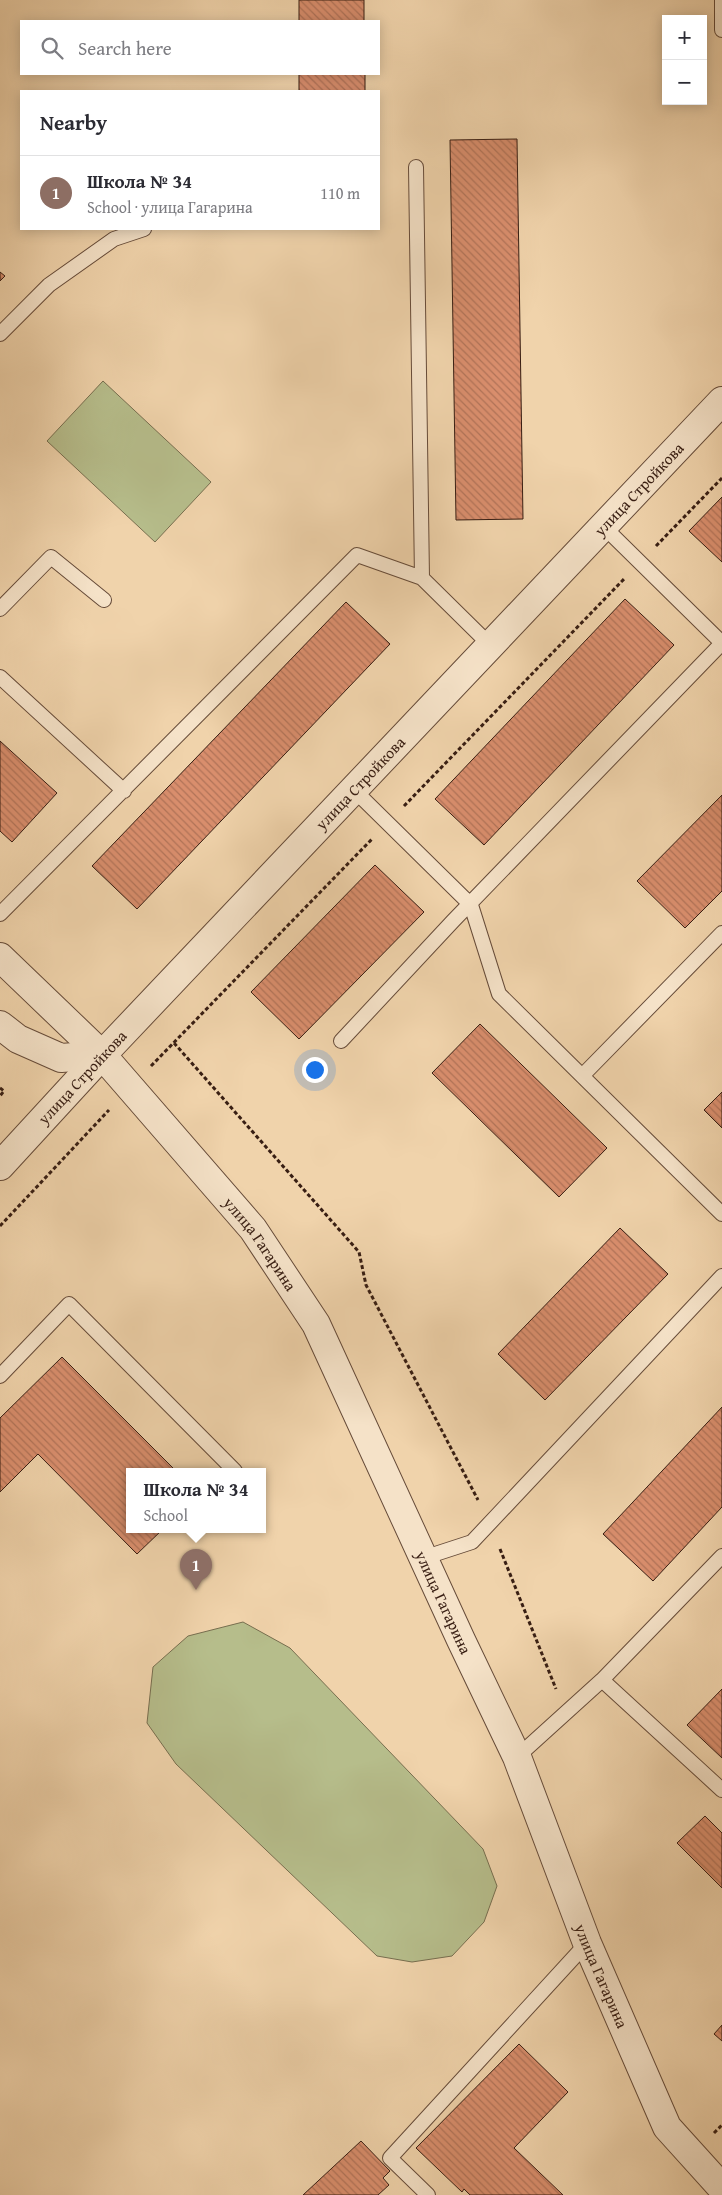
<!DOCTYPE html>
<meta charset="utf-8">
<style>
:root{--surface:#fff;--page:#f2f2f3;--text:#2b2b33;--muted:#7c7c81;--line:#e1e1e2;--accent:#8f2418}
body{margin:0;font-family:"Gentium Book Plus",serif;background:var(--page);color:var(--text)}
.controls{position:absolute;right:15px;top:15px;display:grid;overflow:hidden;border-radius:0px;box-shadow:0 2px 12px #0003}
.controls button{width:45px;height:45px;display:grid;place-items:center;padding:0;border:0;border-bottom:1px solid var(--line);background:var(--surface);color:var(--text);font:25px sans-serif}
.you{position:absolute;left:314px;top:1069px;width:18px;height:18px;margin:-12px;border:4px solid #fff;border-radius:50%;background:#1a73e8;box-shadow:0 0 0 8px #1a73e833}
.badge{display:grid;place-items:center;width:32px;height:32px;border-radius:50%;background:var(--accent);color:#fff;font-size:16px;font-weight:700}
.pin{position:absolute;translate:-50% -41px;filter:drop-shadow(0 1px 2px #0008)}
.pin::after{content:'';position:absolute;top:26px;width:18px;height:15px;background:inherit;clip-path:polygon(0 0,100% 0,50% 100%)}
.popup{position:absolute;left:126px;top:1468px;width:140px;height:65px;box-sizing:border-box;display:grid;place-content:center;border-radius:0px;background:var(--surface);filter:drop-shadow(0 1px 4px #0005);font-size:16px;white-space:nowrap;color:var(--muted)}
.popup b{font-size:19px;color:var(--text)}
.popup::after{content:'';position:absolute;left:50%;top:100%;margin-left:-10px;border:10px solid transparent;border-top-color:var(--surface)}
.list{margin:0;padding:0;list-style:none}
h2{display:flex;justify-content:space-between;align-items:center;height:65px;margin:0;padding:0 20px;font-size:21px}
h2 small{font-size:16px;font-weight:400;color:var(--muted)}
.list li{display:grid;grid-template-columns:32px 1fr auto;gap:15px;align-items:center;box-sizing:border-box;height:75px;padding:0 20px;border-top:1px solid var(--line)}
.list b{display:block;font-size:19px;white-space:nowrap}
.list p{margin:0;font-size:16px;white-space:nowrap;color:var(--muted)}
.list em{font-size:16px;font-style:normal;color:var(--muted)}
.icon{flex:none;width:28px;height:28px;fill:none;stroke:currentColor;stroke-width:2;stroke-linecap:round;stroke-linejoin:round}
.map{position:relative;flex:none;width:722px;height:2195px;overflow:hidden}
.search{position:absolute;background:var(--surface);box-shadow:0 2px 12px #0003;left:20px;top:20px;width:360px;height:55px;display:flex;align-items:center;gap:12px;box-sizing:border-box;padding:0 18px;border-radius:0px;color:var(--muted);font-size:19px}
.panel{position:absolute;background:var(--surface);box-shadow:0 2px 12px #0003;left:20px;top:90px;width:360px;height:140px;border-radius:0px}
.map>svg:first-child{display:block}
</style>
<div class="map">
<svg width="722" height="2195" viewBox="0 0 722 2195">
<defs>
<pattern id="building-back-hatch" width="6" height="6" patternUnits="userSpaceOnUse" patternTransform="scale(1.25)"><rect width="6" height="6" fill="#d98e6d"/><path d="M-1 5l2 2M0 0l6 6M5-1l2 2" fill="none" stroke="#b17358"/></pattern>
</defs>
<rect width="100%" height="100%" fill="#f0d3ab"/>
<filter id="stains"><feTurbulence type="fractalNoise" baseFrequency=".004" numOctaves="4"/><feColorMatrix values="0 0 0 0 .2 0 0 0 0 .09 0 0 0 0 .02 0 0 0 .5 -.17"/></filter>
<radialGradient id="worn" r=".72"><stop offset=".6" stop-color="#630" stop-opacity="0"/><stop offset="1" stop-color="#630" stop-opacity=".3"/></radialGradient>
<path fill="#b6bd8b" stroke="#776e4f" d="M103 381 211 482 155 542 47 441Z
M243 1622 290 1648 483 1849 497 1886 484 1922 452 1956 412 1962 377 1956 176 1764 147 1723 153 1667 188 1636Z"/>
<path fill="url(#building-back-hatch)" stroke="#381e13" d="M299 0H364V21H299Z
M299 74H365V91H299Z
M517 139 523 519 456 520 450 140Z
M0 272 5 276 0 281Z
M722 497V562L689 531Z
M625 599 674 645 484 845 435 799Z
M346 602 390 644 137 909 92 866Z
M0 741 57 793 12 842 0 831Z
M722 795V891L685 928 637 881Z
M375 865 424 912 299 1039 251 992Z
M480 1024 607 1148 559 1197 432 1073Z
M722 1092V1128L704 1110Z
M620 1228 668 1274 545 1400 498 1354Z
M62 1357 176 1471H130V1529H163L137 1554 38 1454 0 1492V1418Z
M722 1407V1507L653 1581 603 1534Z
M722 1689V1758L687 1725Z
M705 1816 722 1833V1888L677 1843Z
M722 2025V2041L714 2034Z
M519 2044 568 2092 514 2148 563 2195H470L464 2189 462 2192 416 2148Z
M361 2141 390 2171 383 2178 389 2185 378 2195H303Z"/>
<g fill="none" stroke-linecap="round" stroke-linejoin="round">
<g stroke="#664b39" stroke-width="16">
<path id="service" d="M722 0V30
M416 167 422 578
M0 334 49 285 114 239 144 229
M603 526 722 643
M0 609 51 557 104 600
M0 677 124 791
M353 789 471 905 499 994 722 1214
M0 914 357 555 422 578 490 645
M341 1041 453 921 722 643
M582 1076 722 933
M0 1376 69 1304 235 1471
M423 1558 472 1542 722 1276
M602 1680 722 1556
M517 1757 602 1680 722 1790
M428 2195 390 2158 587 1943"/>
</g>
<g stroke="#664b39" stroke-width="30">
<path id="minor" d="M0 1166 102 1055"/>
</g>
<g stroke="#664b39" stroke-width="30">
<g id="tertiary">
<path id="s1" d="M0 957 102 1055 253 1229 316 1324 461 1640 517 1757 587 1943 667 2127 722 2188"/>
<path d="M0 1025 18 1039 61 1058 102 1055"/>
<path id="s2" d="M102 1055 722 401"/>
</g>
</g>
<path stroke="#381e13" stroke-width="3" stroke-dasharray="4 2.5" stroke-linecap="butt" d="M656 546 722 478
M404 806 624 579
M174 1043 359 1252 366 1285 478 1500
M151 1066 372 839
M0 1088 4 1091 0 1096
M0 1226 109 1110
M500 1549 556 1689
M714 2133 722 2125"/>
<use href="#service" stroke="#f5e2c8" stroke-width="14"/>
<use href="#minor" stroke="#f5e2c8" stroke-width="28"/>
<use href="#tertiary" stroke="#f5e2c8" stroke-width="28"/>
</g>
<g text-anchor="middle" stroke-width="5" stroke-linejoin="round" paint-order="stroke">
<g font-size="16" fill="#381e13" stroke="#f5e2c8">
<text dy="6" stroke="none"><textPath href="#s2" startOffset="780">улица Стройкова</textPath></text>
<text dy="6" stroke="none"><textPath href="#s2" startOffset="375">улица Стройкова</textPath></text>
<text transform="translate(82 1077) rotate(-47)" y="6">улица Стройкова</text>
<text dy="6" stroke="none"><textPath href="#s1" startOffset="388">улица Гагарина</textPath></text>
<text dy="6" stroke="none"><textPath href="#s1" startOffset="792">улица Гагарина</textPath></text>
<text dy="6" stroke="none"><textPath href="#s1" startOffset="1198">улица Гагарина</textPath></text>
</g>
</g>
<rect width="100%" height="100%" filter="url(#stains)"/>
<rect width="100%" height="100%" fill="url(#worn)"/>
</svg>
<div class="controls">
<button>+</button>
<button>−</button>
</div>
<div class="you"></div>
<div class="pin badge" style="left:196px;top:1590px;background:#8d6e63">1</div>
<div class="popup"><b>Школа № 34</b>School</div>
<div class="search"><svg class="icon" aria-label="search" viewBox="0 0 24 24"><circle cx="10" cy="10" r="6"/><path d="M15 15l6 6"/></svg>Search here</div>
<section class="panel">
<h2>Nearby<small></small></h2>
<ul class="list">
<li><span class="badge" style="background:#8d6e63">1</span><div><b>Школа № 34</b><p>School · улица Гагарина</p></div><em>110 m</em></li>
</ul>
</section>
</div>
